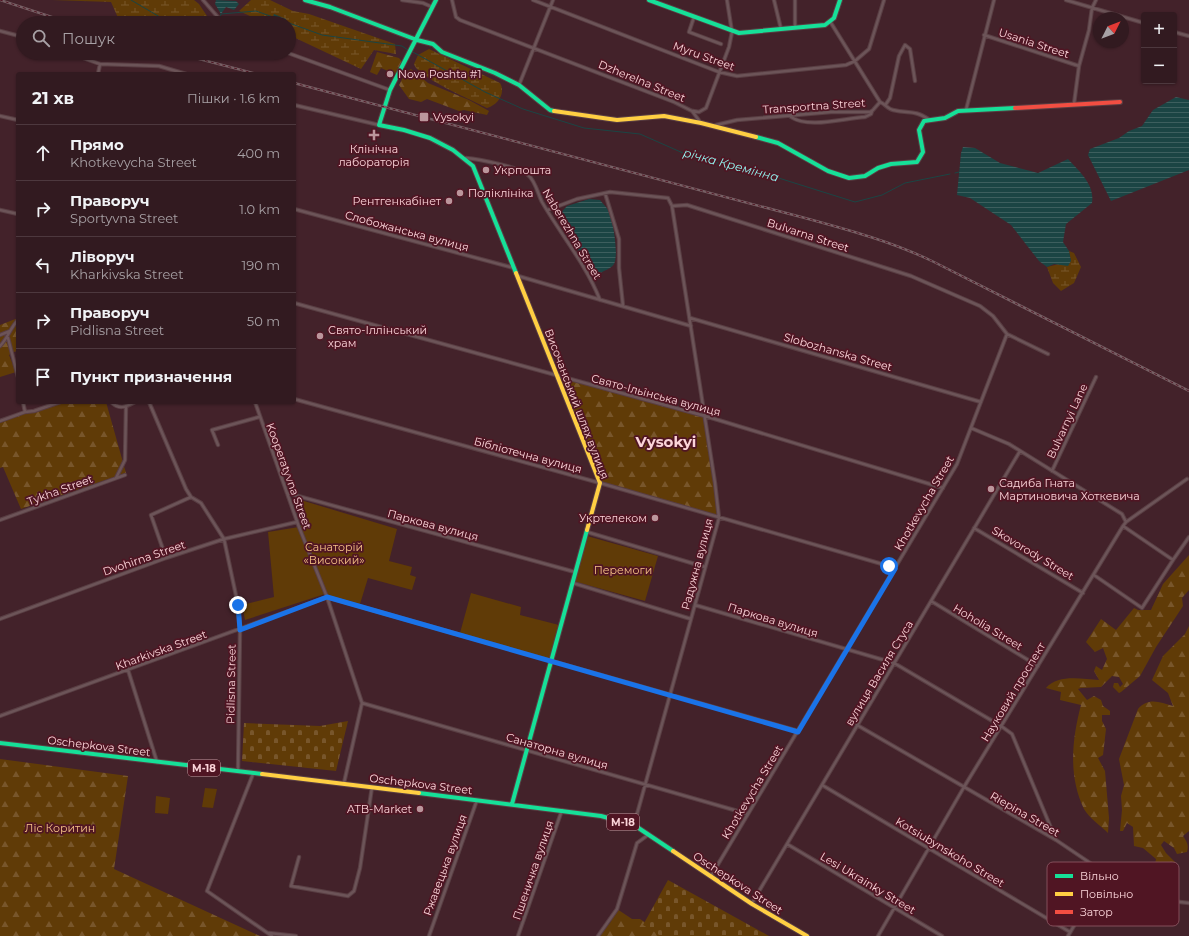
<!DOCTYPE html>
<html lang="uk">
<meta charset="utf-8">
<style>
:root{--surface:#321a20;--page:#3a2329;--text:#f1f3f6;--muted:#a8a1a5;--line:#4d383e}
body{margin:0;font-family:Montserrat,sans-serif;background:var(--page);color:var(--text)}
.controls{position:absolute;right:12px;top:12px;display:grid;overflow:hidden;border-radius:4px;box-shadow:0 1px 3px #0004}
.controls button{width:36px;height:36px;display:grid;place-items:center;padding:0;border:0;border-bottom:1px solid var(--line);background:var(--surface);color:var(--text);font:20px sans-serif}
.compass{position:absolute;left:1093px;top:12px;width:36px;height:36px;border-radius:50%;background:var(--surface);box-shadow:0 1px 3px #0004;rotate:48deg}
.stop{position:absolute;width:12px;height:12px;margin:-9px;border:3px solid #1a73e8;border-radius:50%;background:#fff}
.stop.end{background:#1a73e8;border-color:#fff;box-shadow:0 1px 4px #0008}
.list{margin:0;padding:0;list-style:none}
h2{display:flex;justify-content:space-between;align-items:center;height:52px;margin:0;padding:0 16px;font-size:17px}
h2 small{font-size:13px;font-weight:400;color:var(--muted)}
.list li{display:grid;grid-template-columns:26px 1fr auto;gap:12px;align-items:center;box-sizing:border-box;height:56px;padding:0 16px;border-top:1px solid var(--line)}
.list b{display:block;font-size:15px;white-space:nowrap}
.list p{margin:0;font-size:13px;white-space:nowrap;color:var(--muted)}
.list em{font-size:13px;font-style:normal;color:var(--muted)}
.icon{flex:none;width:22px;height:22px;fill:none;stroke:currentColor;stroke-width:2;stroke-linecap:round;stroke-linejoin:round}
.map{position:relative;flex:none;width:1189px;height:936px;overflow:hidden}
.search{position:absolute;background:var(--surface);box-shadow:0 1px 3px #0004;left:16px;top:16px;width:280px;height:44px;display:flex;align-items:center;gap:10px;box-sizing:border-box;padding:0 14px;border-radius:22px;color:var(--muted);font-size:15px}
.panel{position:absolute;background:var(--surface);box-shadow:0 1px 3px #0004;left:16px;top:72px;width:280px;height:332px;border-radius:4px}
.map>svg:first-child{display:block}
</style>
<div class="map">
<svg width="1189" height="936" viewBox="0 0 1189 936">
<defs>
<pattern id="forest-firs" width="22" height="20" patternUnits="userSpaceOnUse"><rect width="22" height="20" fill="#603b07"/><path d="M5 1l3.5 6h-7zM16 11l3.5 6h-7z" fill="#78562b"/></pattern>
<pattern id="wetland-marsh" width="20" height="14" patternUnits="userSpaceOnUse"><rect width="20" height="14" fill="#603b07"/><path d="M1 5h8M5 5V1M11 12h8M15 12V8" fill="none" stroke="#78562b"/></pattern>
<pattern id="cemetery-stones" width="16" height="16" patternUnits="userSpaceOnUse"><rect width="16" height="16" fill="#603b07"/><path d="M2 7V4a2 2 0 0 1 4 0v3zM10 15v-3a2 2 0 0 1 4 0v3z" fill="#78562b"/></pattern>
<pattern id="water-rules" width="6" height="5" patternUnits="userSpaceOnUse"><rect width="6" height="5" fill="#1b4544"/><path d="M0 2.5h6" fill="none" stroke="#3d5f5e"/></pattern>
</defs>
<rect width="100%" height="100%" fill="#43222a"/>
<path fill="#603b07" d="M294 498 397 529 389 561 412 567 410 575 416 577 412 590 368 578 360 604 325 594 245 620 242 605 274 597 268 532 299 527 303 525Z
M587 536 658 556 645 601 573 581Z
M471 593 521 607 520 615 559 625 549 659 460 633Z
M205 788 217 789 213 808 202 807Z
M156 796 170 798 168 814 155 813Z"/>
<path fill="url(#forest-firs)" d="M377 52 399 58 404 64 397 75 381 68 377 75 370 72Z
M411 69 428 83 469 100 489 111 487 115 464 110 459 111 427 99 421 102 409 99 399 85 406 72Z
M18 318V350L9 355 16 372 0 377V325Z
M558 377 705 416 719 518 600 483Z
M60 402H106L126 473 21 509 3 467 0 468V421Z
M1189 555V590L1182 598 1183 606 1156 647 1140 676 1121 692 1119 693 1113 687 1114 683H1118L1120 687 1123 684 1119 677 1112 676 1101 687 1081 688 1078 689 1087 700 1094 696 1101 700 1103 706 1110 711V715H1102V721L1106 729 1103 755 1098 758 1105 771 1109 818 1108 833C1101 826 1089 818 1084 809 1068 776 1072 739 1081 705L1060 700 1061 692 1046 688C1058 674 1081 679 1099 680L1094 671 1096 666 1102 670 1107 659 1103 648 1095 652 1086 642 1101 619 1116 630 1134 608 1138 610H1151L1163 584Z
M1189 626V831L1183 836C1187 842 1189 845 1187 852L1177 854 1174 848 1164 841 1161 845 1166 853 1176 863 1175 878 1153 875 1156 859 1143 848 1134 846 1133 827 1127 823 1123 831H1120L1122 810 1121 796 1124 785 1119 759 1138 709C1148 697 1160 702 1173 706L1168 693 1152 680 1163 656 1185 634Z
M0 759 128 776 114 869 260 936H0Z
M617 909 632 919H640L658 931 661 936H599L610 923Z"/>
<path fill="url(#wetland-marsh)" d="M52 0H194L199 4 211 22 123 23 119 20 111 2Z
M251 0H270L293 11 309 14 395 44 396 54 374 50 361 69 289 35V23H265L239 11Z
M429 49 500 83C506 93 498 105 487 108 472 100 417 77 414 64L418 55Z
M1069 251 1074 253 1081 267 1074 283 1061 291 1053 283 1047 267 1071 261Z"/>
<path fill="url(#cemetery-stones)" d="M348 721 336 771 242 761 244 723 320 726Z
M668 880 769 936H661L643 925Z"/>
<path fill="url(#water-rules)" d="M216 0 236 1 239 4 234 10 226 7 221 14 215 4Z
M274 14 286 19V23L272 19Z
M1176 97 1189 100V170L1111 201 1088 155 1090 149 1119 138 1129 131 1142 126 1153 110Z
M963 147 975 148 1000 163 1038 173 1068 159C1080 172 1095 185 1092 203L1066 224 1063 242 1069 251 1071 261 1068 266 1054 264 1047 267 1039 261 1011 225 970 198 957 195 961 153Z
M589 199 600 200C602 203 606 206 608 210 613 219 619 255 614 264 611 269 603 271 598 274 587 268 565 229 557 217L567 206Z"/>
<g fill="none" stroke-linecap="round" stroke-linejoin="round">
<path stroke="#1b4544" stroke-width="1" d="M131 0 170 23
M217 23 221 14 256 11 273 17
M289 23 322 35 402 46 408 50
M411 51 485 92 523 109 584 128 640 134 692 157 769 175 855 202 882 195 905 183 950 174
M955 173 959 172"/>
<g stroke="#593e43" stroke-width="4.5">
<path id="street" d="M203 0 223 23
M402 0 423 3 432 7
M452 0 456 17 460 20 674 102 692 111 701 123
M533 0 719 72 737 76 846 65 855 61 869 49 884 0
M774 0 781 29
M795 0V28
M1066 0 1144 23
M694 17 689 32 721 44
M831 23 880 102
M0 31 23 37
M1174 32 1189 36
M984 35 1079 66
M69 53 100 64 159 66 186 74
M288 53 390 90
M98 74 100 64
M519 85 553 0
M880 102C885 104 888 109 893 110 910 114 913 109 930 120
M886 104 890 98 899 56 905 45 910 49 915 81
M1074 104 1079 66 1089 30 1092 8 1096 0
M294 105 379 125
M966 110 994 0
M693 111 699 112 706 108 729 47 732 32 727 0
M0 116 18 120
M791 117C809 129 844 118 865 117L871 114 872 111
M716 125 737 120 831 112H870L873 110 880 102
M466 158C478 159 520 167 528 175 535 180 538 194 542 202 561 235 586 264 600 300
M605 193 619 239V268L623 306
M672 206 687 205 911 276 980 306 993 316 1007 334 1048 354
M294 209 514 268
M0 210 18 214
M548 210 577 199 610 192 668 198 672 206 715 483 719 518 634 825
M518 276 691 326
M294 303 705 416 943 488
M690 318 981 402
M0 335 10 331
M8 338 18 377
M0 346C8 338 10 328 18 320
M294 399 600 483 889 566 895 569
M111 402C119 410 126 407 135 402
M149 402 186 489 191 497 201 503 224 539 238 605 240 630 238 771
M255 402 299 527 327 597 362 703 344 783
M25 412 34 411 60 402
M0 421 25 412 23 402
M971 428 1009 444 1122 514 1126 522
M218 445 212 430 259 417
M1052 471 1096 377
M116 478 125 460 126 407
M287 493 575 572
M0 520 125 475
M1123 526 1173 560 1189 537
M974 528 1083 593
M587 532 705 567
M166 558 151 515 191 497
M1094 575 1142 608 1173 560
M573 583 691 619
M931 601 1038 666
M695 605 894 663 1001 726 1012 734 1056 840
M0 619 166 558 224 539 297 522
M128 670 157 762
M362 703 748 814
M0 716 327 597 798 731
M857 725 1056 840 1105 873 1153 899 1189 903
M253 774 207 891 272 936
M822 785 1070 932
M787 844 942 936
M299 857 291 886 348 896 354 891 360 868 372 787
M711 876 957 464 1007 334
M752 903 1020 451
M269 933 296 936
M429 936 477 800
M518 936 562 810
M598 936 617 909 637 843 648 835
M878 936 964 787 1123 526 1126 522 1187 479
M1068 936 1105 873"/>
</g>
<g stroke="#593e43" stroke-width="6">
<path id="fast" d="M305 0 330 7 417 40 433 44 442 52 495 73 519 85 550 110 554 111
M436 0 390 90 379 125 404 130 430 138 453 150 473 166 516 273
M649 0 739 33 825 25 834 18 840 0
M756 137 778 143 828 171 849 178 865 176 878 168 891 164 917 162 923 152 919 130 924 121 945 118 958 111 1015 108
M0 743 262 774
M419 793 601 816 634 825 673 851
M512 804 587 530"/>
</g>
<g stroke="#593e43" stroke-width="6">
<path id="slow" d="M554 111 617 120 664 116 701 123 756 137
M516 273 600 483 587 530
M262 774 419 793
M673 851 752 904 807 936"/>
</g>
<g stroke="#593e43" stroke-width="6">
<path id="jam" d="M1015 108 1120 102"/>
</g>
<use href="#street" stroke="#6c5458" stroke-width="2.5"/>
<use href="#fast" stroke="#16e098" stroke-width="4"/>
<use href="#slow" stroke="#ffcf43" stroke-width="4"/>
<use href="#jam" stroke="#f24e42" stroke-width="4"/>
<g stroke="#776065" stroke-width="2.5">
<path id="rail" d="M0 0 70 23
M176 53 257 74
M294 83 805 218C849 230 893 242 934 262L1189 391"/>
</g>
<use href="#rail" stroke="#501523" stroke-width="1" stroke-dasharray="3" stroke-linecap="butt"/>
</g>
<g fill="none" stroke-linecap="round" stroke-linejoin="round">
<path stroke="#1a73e8" stroke-width="5" d="M238 605 240 630 327 597 798 732 895 569 889 566"/>
</g>
<g fill="#bb969c" stroke="#501523" stroke-width="1.5">
<circle cx="390" cy="74" r="4"/>
<rect x="419" y="112" width="10" height="10" rx="2"/>
<path d="M372 129h4v4h4v4h-4v4h-4v-4h-4v-4h4z"/>
<circle cx="486" cy="170" r="4"/>
<circle cx="460" cy="193" r="4"/>
<circle cx="449" cy="201" r="4"/>
<circle cx="320" cy="336" r="4"/>
<circle cx="991" cy="489" r="4"/>
<circle cx="655" cy="518" r="4"/>
<circle cx="420" cy="809" r="4"/>
</g>
<g text-anchor="middle" stroke-width="3.5" stroke-linejoin="round" paint-order="stroke">
<g fill="#501523" stroke="#c89ba2" stroke-width="1">
<rect x="188" y="760" width="32" height="16" rx="3"/>
<rect x="607" y="814" width="32" height="16" rx="3"/>
</g>
<g font-size="10" font-weight="bold" fill="#fbd4d9">
<text x="204" y="772">М-18</text>
<text x="623" y="826">М-18</text>
</g>
<g font-size="11" fill="#fbd4d9" stroke="#501523">
<text transform="translate(1034 43) rotate(18)" y="4">Usania Street</text>
<text transform="translate(704 56) rotate(20)" y="4">Myru Street</text>
<text transform="translate(642 81) rotate(22)" y="4">Dzherelna Street</text>
<text transform="translate(814 106) rotate(-4)" y="4">Transportna Street</text>
<text transform="translate(407 231) rotate(15)" y="4">Слобожанська вулиця</text>
<text transform="translate(572 234) rotate(59)" y="4">Naberezhna Street</text>
<text transform="translate(808 235) rotate(18)" y="4">Bulvarna Street</text>
<text transform="translate(838 352) rotate(16)" y="4">Slobozhanska Street</text>
<text transform="translate(656 395) rotate(15)" y="4">Свято-Ільїнська вулиця</text>
<text transform="translate(577 404) rotate(69)" y="4">Височанський шлях вулиця</text>
<text transform="translate(1067 421) rotate(-65)" y="4">Bulvarnyi Lane</text>
<text transform="translate(528 455) rotate(15)" y="4">Бібліотечна вулиця</text>
<text transform="translate(289 476) rotate(70)" y="4">Kooperatyvna Street</text>
<text transform="translate(60 490) rotate(-20)" y="4">Tykha Street</text>
<text transform="translate(924 503) rotate(-60)" y="4">Khotkevycha Street</text>
<text transform="translate(433 525) rotate(15)" y="4">Паркова вулиця</text>
<text transform="translate(1033 553) rotate(31)" y="4">Skovorody Street</text>
<text transform="translate(144 558) rotate(-19)" y="4">Dvohirna Street</text>
<text transform="translate(697 564) rotate(-75)" y="4">Радужна вулиця</text>
<text transform="translate(773 620) rotate(17)" y="4">Паркова вулиця</text>
<text transform="translate(988 627) rotate(31)" y="4">Hoholia Street</text>
<text transform="translate(161 650) rotate(-20)" y="4">Kharkivska Street</text>
<text transform="translate(879 673) rotate(-59)" y="4">вулиця Василя Стуса</text>
<text transform="translate(231 684) rotate(-89)" y="4">Pidlisna Street</text>
<text transform="translate(1013 692) rotate(-59)" y="4">Науковий проспект</text>
<text transform="translate(99 746) rotate(7)" y="4">Oschepkova Street</text>
<text transform="translate(557 751) rotate(16)" y="4">Санаторна вулиця</text>
<text transform="translate(421 784) rotate(7)" y="4">Oschepkova Street</text>
<text transform="translate(752 792) rotate(-59)" y="4">Khotkevycha Street</text>
<text transform="translate(1025 814) rotate(30)" y="4">Riepina Street</text>
<text transform="translate(950 852) rotate(31)" y="4">Kotsiubynskoho Street</text>
<text transform="translate(445 865) rotate(-70)" y="4">Ржавецька вулиця</text>
<text transform="translate(533 870) rotate(-71)" y="4">Пшеничка вулиця</text>
<text transform="translate(738 883) rotate(33)" y="4">Oschepkova Street</text>
<text transform="translate(868 883) rotate(31)" y="4">Lesi Ukrainky Street</text>
</g>
<g font-size="11" fill="#fbd4d9" stroke="#501523" text-anchor="start">
<text x="398" y="78">Nova Poshta #1</text>
<text x="433" y="121">Vysokyi</text>
<text x="374" y="153" text-anchor="middle">Клінічна<tspan x="374" dy="13">лабораторія</tspan></text>
<text x="494" y="174">Укрпошта</text>
<text x="468" y="197">Поліклініка</text>
<text x="441" y="205" text-anchor="end">Рентгенкабінет</text>
<text x="328" y="334">Свято-Іллінський<tspan x="328" dy="13">храм</tspan></text>
<text x="999" y="487">Садиба Гната<tspan x="999" dy="13">Мартиновича Хоткевича</tspan></text>
<text x="647" y="522" text-anchor="end">Укртелеком</text>
<text x="412" y="813" text-anchor="end">ATB-Market</text>
</g>
<g font-size="11" fill="#f7c487" stroke="#501523">
<text x="334" y="551">Санаторій<tspan x="334" dy="13">«Високий»</tspan></text>
<text x="623" y="574">Перемоги</text>
<text x="60" y="832">Ліс Коритин</text>
</g>
<g font-size="12" font-style="italic" fill="#92f9f3" stroke="#501523">
<text transform="translate(731 165) rotate(15)" y="4">річка Кремінна</text>
</g>
<g font-size="15" font-weight="bold" fill="#fbd4d9" stroke="#501523">
<text x="666" y="447">Vysokyi</text>
</g>
</g>
<rect x="1047" y="862" width="132" height="64" rx="6" fill="#501523" stroke="#834e5a" stroke-width="1"/>
<rect x="1055" y="874" width="18" height="4" fill="#16e098"/>
<rect x="1055" y="892" width="18" height="4" fill="#ffcf43"/>
<rect x="1055" y="910" width="18" height="4" fill="#f24e42"/>
<g font-size="11" fill="#fbd4d9">
<text x="1080" y="880">Вільно</text>
<text x="1080" y="898">Повільно</text>
<text x="1080" y="916">Затор</text>
</g>
</svg>
<div class="controls">
<button>+</button>
<button>−</button>
</div>
<svg class="compass" viewBox="-18 -18 36 36"><path d="M0-13l5 13h-10z" fill="#e53935"/><path d="M0 13l5-13h-10z" fill="#a8a1a5"/></svg>
<div class="stop" style="left:889px;top:566px"></div>
<div class="stop end" style="left:238px;top:605px"></div>
<div class="search"><svg class="icon" aria-label="search" viewBox="0 0 24 24"><circle cx="10" cy="10" r="6"/><path d="M15 15l6 6"/></svg>Пошук</div>
<section class="panel">
<h2>21 хв<small>Пішки · 1.6 km</small></h2>
<ul class="list">
<li><svg class="icon" aria-label="ahead" viewBox="0 0 24 24"><path d="M12 20V5M6 11l6-6 6 6"/></svg><div><b>Прямо</b><p>Khotkevycha Street</p></div><em>400 m</em></li>
<li><svg class="icon" aria-label="right" viewBox="0 0 24 24"><path d="M7 20v-9h11M14 6l5 5-5 5"/></svg><div><b>Праворуч</b><p>Sportyvna Street</p></div><em>1.0 km</em></li>
<li><svg class="icon" aria-label="left" viewBox="0 0 24 24"><path d="M17 20v-9H6M10 6l-5 5 5 5"/></svg><div><b>Ліворуч</b><p>Kharkivska Street</p></div><em>190 m</em></li>
<li><svg class="icon" aria-label="right" viewBox="0 0 24 24"><path d="M7 20v-9h11M14 6l5 5-5 5"/></svg><div><b>Праворуч</b><p>Pidlisna Street</p></div><em>50 m</em></li>
<li><svg class="icon" aria-label="arrive" viewBox="0 0 24 24"><path d="M6 21V4h12l-3 4 3 4H6"/></svg><div><b>Пункт призначення</b></div></li>
</ul>
</section>
</div>
